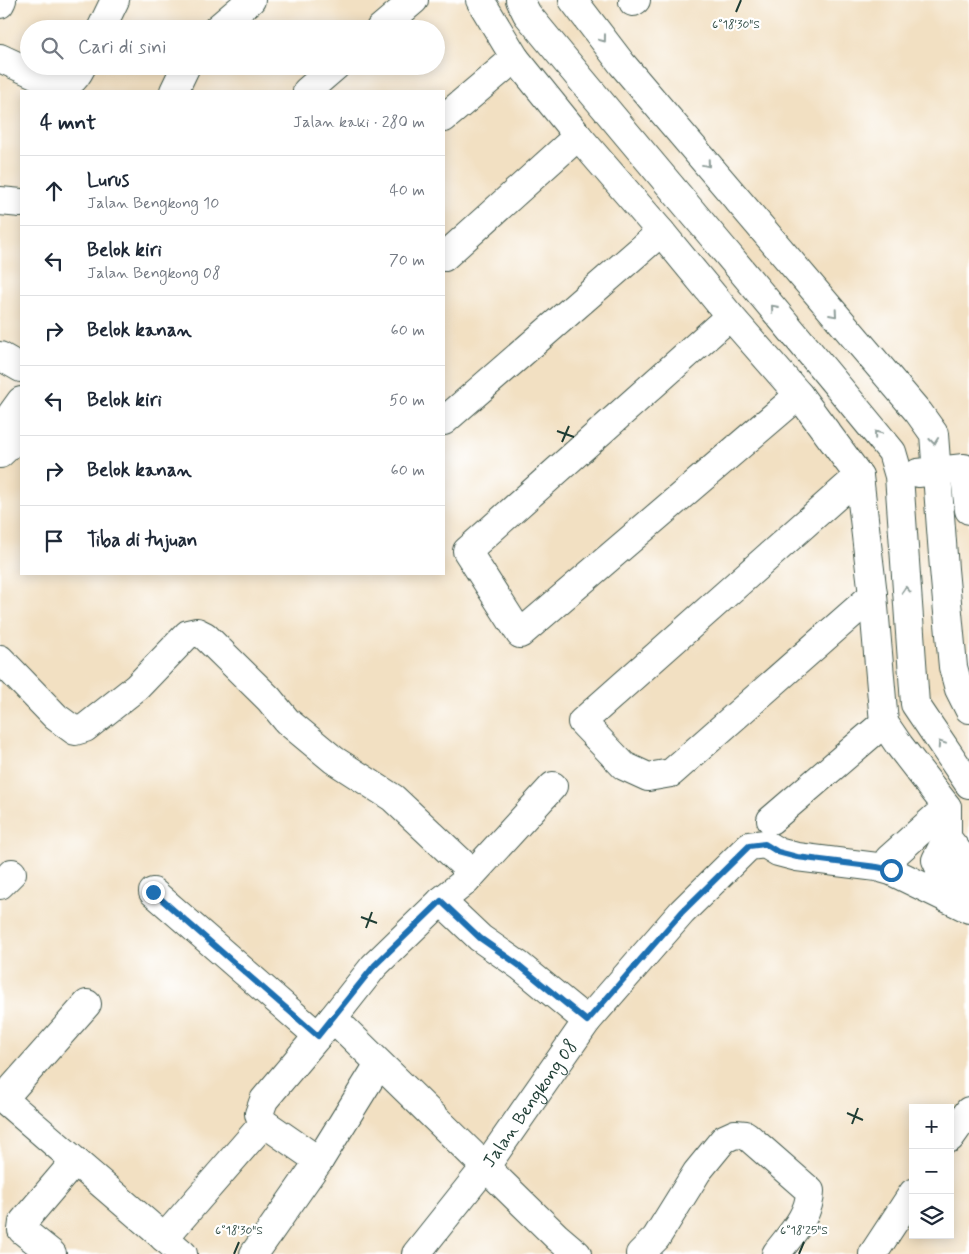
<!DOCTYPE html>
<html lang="id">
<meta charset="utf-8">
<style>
:root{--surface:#fff;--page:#f6f6f7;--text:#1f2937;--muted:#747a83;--line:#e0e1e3}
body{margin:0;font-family:Mynerve,sans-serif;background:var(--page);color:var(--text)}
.controls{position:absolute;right:15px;bottom:15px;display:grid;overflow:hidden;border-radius:0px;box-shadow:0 2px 12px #0003}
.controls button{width:45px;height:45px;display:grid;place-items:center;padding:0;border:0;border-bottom:1px solid var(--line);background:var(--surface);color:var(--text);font:25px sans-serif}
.stop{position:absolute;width:15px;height:15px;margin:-11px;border:4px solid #1f6fb2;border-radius:50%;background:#fff}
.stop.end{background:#1f6fb2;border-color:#fff;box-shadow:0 1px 5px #0008}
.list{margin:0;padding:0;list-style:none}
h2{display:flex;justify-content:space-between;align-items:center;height:65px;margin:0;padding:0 20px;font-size:21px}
h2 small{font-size:16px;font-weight:400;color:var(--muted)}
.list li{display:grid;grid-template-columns:32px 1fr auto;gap:15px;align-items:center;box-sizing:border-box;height:70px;padding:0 20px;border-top:1px solid var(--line)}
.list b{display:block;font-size:19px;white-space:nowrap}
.list p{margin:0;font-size:16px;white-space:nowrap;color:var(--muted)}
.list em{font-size:16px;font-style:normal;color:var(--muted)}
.icon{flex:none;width:28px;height:28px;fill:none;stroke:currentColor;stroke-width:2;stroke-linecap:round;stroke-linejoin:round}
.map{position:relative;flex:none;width:969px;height:1254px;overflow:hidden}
.search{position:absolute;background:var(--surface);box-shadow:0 2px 12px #0003;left:20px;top:20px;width:425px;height:55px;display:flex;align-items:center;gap:12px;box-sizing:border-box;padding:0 18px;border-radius:28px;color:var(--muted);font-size:19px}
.panel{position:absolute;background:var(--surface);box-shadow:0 2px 12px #0003;left:20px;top:90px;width:425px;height:485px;border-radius:0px}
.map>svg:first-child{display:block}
</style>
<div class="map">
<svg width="969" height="1254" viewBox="0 0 969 1254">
<rect width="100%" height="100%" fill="#fff"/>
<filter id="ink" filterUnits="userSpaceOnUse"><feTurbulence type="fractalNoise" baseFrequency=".02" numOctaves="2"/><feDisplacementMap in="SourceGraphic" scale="10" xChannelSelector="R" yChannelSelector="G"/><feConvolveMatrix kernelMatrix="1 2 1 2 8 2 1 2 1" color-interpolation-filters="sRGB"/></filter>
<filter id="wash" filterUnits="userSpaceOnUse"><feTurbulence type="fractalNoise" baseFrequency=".0096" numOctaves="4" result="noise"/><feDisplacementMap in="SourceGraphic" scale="20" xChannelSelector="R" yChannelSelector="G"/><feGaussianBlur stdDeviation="1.12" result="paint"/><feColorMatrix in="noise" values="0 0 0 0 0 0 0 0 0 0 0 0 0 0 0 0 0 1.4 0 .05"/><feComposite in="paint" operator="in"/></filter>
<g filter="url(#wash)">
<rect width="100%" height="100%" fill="#f2e0c2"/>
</g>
<g filter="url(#ink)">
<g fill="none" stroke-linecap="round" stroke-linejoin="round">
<g stroke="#3f5549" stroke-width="30">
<g id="minor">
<path d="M480 0 515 58 578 136 661 232 730 316 799 395 859 476 873 595 884 723 771 820"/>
<path d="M520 0 527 14C648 161 772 305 892 452L899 476 915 704 969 784"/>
<path d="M573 0 622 64 919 413 934 434 944 569 953 667 959 689 969 709"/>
<path d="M633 2 636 0"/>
<path d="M0 4 2 0"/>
<path d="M101 29 115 0"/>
<path d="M217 29 251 0"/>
<path d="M380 29 414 0"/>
<path d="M0 58 54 83C70 86 75 80 82 66"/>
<path d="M174 91 186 66"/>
<path d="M307 91 336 66"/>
<path d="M444 118 515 58"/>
<path d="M0 201 21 203"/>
<path d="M444 257 578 136"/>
<path d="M730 316 467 551 520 634 799 395"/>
<path d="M0 356 21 368"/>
<path d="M444 421 661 232"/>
<path d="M0 430 21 401"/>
<path d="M0 454 21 434"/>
<path d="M918 473 964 468 969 510"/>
<path d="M859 476 582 722 624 766 648 777 671 773 873 595"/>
<path d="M0 659 56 717 75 731 85 728 137 687 188 634 197 632 205 636 269 699 287 721 334 760 393 798 463 864 466 869V881"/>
<path d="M884 723 899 745 947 807V838L936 860 945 880 969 892"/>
<path d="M947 838 969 866"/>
<path d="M889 859 947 807"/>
<path d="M0 885 12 873"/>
<path d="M153 892 318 1036"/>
<path d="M441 901 480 938 520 966 587 1021"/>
<path d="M333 1018 557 1237 577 1254"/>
<path d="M0 1096 183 1254"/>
<path d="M3 1099 87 1004"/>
<path d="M950 1138 969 1111"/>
<path d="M319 1161 379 1064"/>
<path d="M164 1238 264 1123"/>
<path d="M52 1254 22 1230 23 1222 75 1161"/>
<path d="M254 1254 319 1161 264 1123 259 1114 264 1100 333 1018 374 966 441 901 466 881 553 786"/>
<path id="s1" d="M416 1254 486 1166 587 1021 682 912 749 846 765 844 778 852 797 857 877 867 891 871 969 909"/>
<path d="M640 1254 656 1238 697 1172 724 1139 735 1134 746 1135 810 1191C810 1216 790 1235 776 1254"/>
<path d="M873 1254 913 1193"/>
</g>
</g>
<use href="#minor" stroke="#fff" stroke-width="28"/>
</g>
<defs><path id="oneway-chevron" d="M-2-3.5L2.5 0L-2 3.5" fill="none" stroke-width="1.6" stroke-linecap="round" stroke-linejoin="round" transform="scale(1.25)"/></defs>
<g stroke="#8f9e9a">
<use href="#oneway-chevron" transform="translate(603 39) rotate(53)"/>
<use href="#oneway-chevron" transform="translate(707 164) rotate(50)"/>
<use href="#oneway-chevron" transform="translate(774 308) rotate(-131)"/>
<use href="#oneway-chevron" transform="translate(834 314) rotate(49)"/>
<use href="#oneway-chevron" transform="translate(877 434) rotate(-129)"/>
<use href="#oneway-chevron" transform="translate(934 441) rotate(84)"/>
<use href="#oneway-chevron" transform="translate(906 590) rotate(-94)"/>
<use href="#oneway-chevron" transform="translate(941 744) rotate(-124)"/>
</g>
</g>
<g fill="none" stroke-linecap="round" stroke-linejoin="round" filter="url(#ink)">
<path stroke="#1f6fb2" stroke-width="6" d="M153 892 318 1036 374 966 441 901 480 938 520 966 587 1021 682 912 749 846 765 844 778 852 797 857 877 867 891 870"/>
</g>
<path fill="none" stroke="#1f3d34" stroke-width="2" d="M736 12 741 0M557 431 574 437M562 442 569 426M361 917 377 923M366 928 372 912M847 1113 863 1120M852 1124 858 1108M234 1254 239 1242M799 1254 804 1242"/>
<g text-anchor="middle" stroke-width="4.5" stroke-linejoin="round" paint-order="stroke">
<g font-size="18" fill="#1f3d34" stroke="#fff">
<text dy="6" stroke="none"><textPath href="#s1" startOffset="189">Jalan Bengkong 08</textPath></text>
</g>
</g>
<g font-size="12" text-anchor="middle" fill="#1f3d34" stroke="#fff" stroke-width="4.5" stroke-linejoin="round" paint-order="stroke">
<text x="736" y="28">6°18'30"S</text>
<text x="239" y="1234">6°18'30"S</text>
<text x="804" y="1234">6°18'25"S</text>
</g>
</svg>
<div class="controls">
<button>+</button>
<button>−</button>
<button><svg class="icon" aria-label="layers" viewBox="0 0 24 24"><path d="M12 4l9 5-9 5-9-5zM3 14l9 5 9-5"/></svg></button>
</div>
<div class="stop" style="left:891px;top:870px"></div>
<div class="stop end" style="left:153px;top:892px"></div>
<div class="search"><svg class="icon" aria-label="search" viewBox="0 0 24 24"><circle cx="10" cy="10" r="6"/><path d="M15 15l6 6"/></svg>Cari di sini</div>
<section class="panel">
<h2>4 mnt<small>Jalan kaki · 280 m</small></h2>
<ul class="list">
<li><svg class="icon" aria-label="ahead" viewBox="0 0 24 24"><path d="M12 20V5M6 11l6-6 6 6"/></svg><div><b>Lurus</b><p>Jalan Bengkong 10</p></div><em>40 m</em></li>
<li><svg class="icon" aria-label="left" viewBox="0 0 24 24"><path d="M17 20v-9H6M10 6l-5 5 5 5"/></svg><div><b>Belok kiri</b><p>Jalan Bengkong 08</p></div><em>70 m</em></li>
<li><svg class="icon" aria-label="right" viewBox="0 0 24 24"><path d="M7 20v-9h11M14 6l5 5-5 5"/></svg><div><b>Belok kanan</b></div><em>60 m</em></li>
<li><svg class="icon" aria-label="left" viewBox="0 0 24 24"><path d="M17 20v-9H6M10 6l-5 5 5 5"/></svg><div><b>Belok kiri</b></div><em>50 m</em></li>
<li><svg class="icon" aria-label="right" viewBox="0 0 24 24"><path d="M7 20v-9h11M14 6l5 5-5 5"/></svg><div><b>Belok kanan</b></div><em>60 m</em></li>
<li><svg class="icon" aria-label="arrive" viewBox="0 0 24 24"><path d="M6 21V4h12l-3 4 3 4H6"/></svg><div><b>Tiba di tujuan</b></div></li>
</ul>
</section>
</div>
